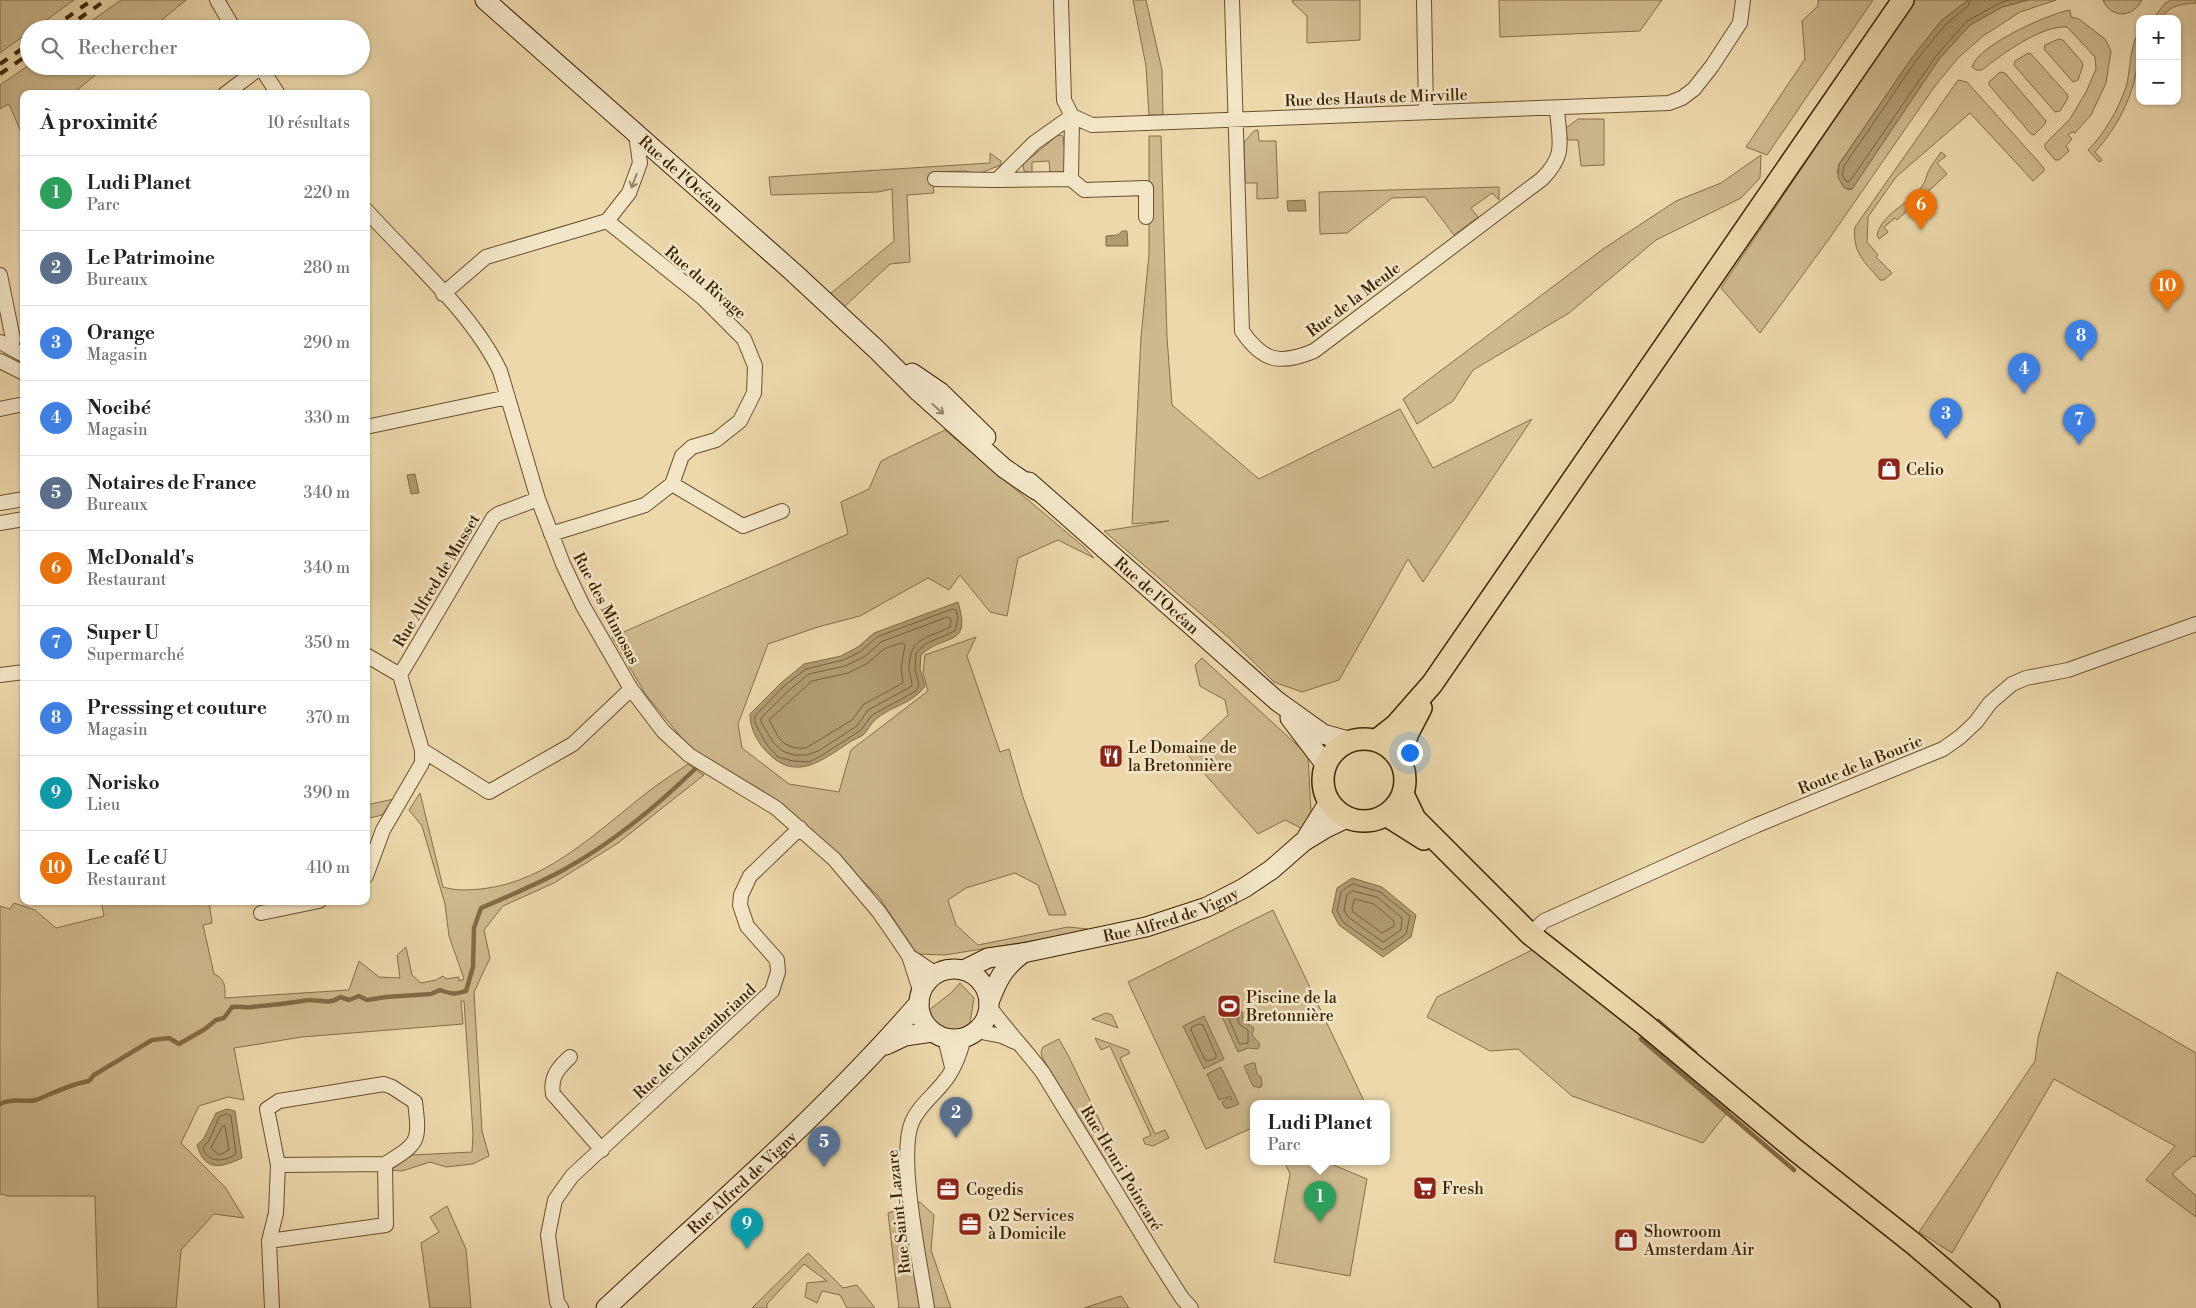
<!DOCTYPE html>
<html lang="fr">
<meta charset="utf-8">
<style>
:root{--surface:#fff;--page:#f2f2f2;--text:#222;--muted:#767676;--line:#e0e0e0;--accent:#2563eb}
body{margin:0;font-family:"Libre Bodoni",serif;background:var(--page);color:var(--text)}
.controls{position:absolute;right:15px;top:15px;display:grid;overflow:hidden;border-radius:10px;box-shadow:0 1px 4px #0004}
.controls button{width:45px;height:45px;display:grid;place-items:center;padding:0;border:0;border-bottom:1px solid var(--line);background:var(--surface);color:var(--text);font:25px sans-serif}
.you{position:absolute;left:1409px;top:752px;width:18px;height:18px;margin:-12px;border:4px solid #fff;border-radius:50%;background:#1a73e8;box-shadow:0 0 0 8px #1a73e833}
.badge{display:grid;place-items:center;width:32px;height:32px;border-radius:50%;background:var(--accent);color:#fff;font-size:16px;font-weight:700}
.pin{position:absolute;translate:-50% -41px;filter:drop-shadow(0 1px 2px #0008)}
.pin::after{content:'';position:absolute;top:26px;width:18px;height:15px;background:inherit;clip-path:polygon(0 0,100% 0,50% 100%)}
.popup{position:absolute;left:1250px;top:1100px;width:140px;height:65px;box-sizing:border-box;display:grid;place-content:center;border-radius:10px;background:var(--surface);filter:drop-shadow(0 1px 4px #0005);font-size:16px;white-space:nowrap;color:var(--muted)}
.popup b{font-size:19px;color:var(--text)}
.popup::after{content:'';position:absolute;left:50%;top:100%;margin-left:-10px;border:10px solid transparent;border-top-color:var(--surface)}
.list{margin:0;padding:0;list-style:none}
h2{display:flex;justify-content:space-between;align-items:center;height:65px;margin:0;padding:0 20px;font-size:21px}
h2 small{font-size:16px;font-weight:400;color:var(--muted)}
.list li{display:grid;grid-template-columns:32px 1fr auto;gap:15px;align-items:center;box-sizing:border-box;height:75px;padding:0 20px;border-top:1px solid var(--line)}
.list b{display:block;font-size:19px;white-space:nowrap}
.list p{margin:0;font-size:16px;white-space:nowrap;color:var(--muted)}
.list em{font-size:16px;font-style:normal;color:var(--muted)}
.icon{flex:none;width:28px;height:28px;fill:none;stroke:currentColor;stroke-width:2;stroke-linecap:round;stroke-linejoin:round}
.map{position:relative;flex:none;width:2196px;height:1308px;overflow:hidden}
.search{position:absolute;background:var(--surface);box-shadow:0 1px 4px #0004;left:20px;top:20px;width:350px;height:55px;display:flex;align-items:center;gap:12px;box-sizing:border-box;padding:0 18px;border-radius:28px;color:var(--muted);font-size:19px}
.panel{position:absolute;background:var(--surface);box-shadow:0 1px 4px #0004;left:20px;top:90px;width:350px;height:815px;border-radius:10px}
.map>svg:first-child{display:block}
</style>
<div class="map">
<svg width="2196" height="1308" viewBox="0 0 2196 1308">
<rect width="100%" height="100%" fill="#ecd8ab"/>
<filter id="stains"><feTurbulence type="fractalNoise" baseFrequency=".004" numOctaves="4"/><feColorMatrix values="0 0 0 0 .2 0 0 0 0 .09 0 0 0 0 .02 0 0 0 .5 -.17"/></filter>
<radialGradient id="worn" r=".72"><stop offset=".6" stop-color="#630" stop-opacity="0"/><stop offset="1" stop-color="#630" stop-opacity=".3"/></radialGradient>
<path fill="#ceb98e" stroke="#856e48" d="M0 0H74L34 29H29V32L0 53Z
M121 0H186L151 29H80Z
M1133 0H1146L1162 70 1163 115H1149L1146 66Z
M1292 0H1360V40L1307 43V16L1293 3Z
M1499 0H1662L1640 31 1500 37Z
M1818 0H1873L1767 155 1746 147 1805 59 1802 21 1818 6Z
M1915 0H1968L1941 21 1911 59 1839 164 1837 172 1848 190 1852 189 1939 59 1970 25 2002 7 2028 0H2056L2020 12 1983 36 1958 58 1935 86 1829 239 1760 333 1721 288Z
M2103 0H2142C2133 18 2111 19 2103 0Z
M2171 0H2196V3C2182 4 2169 5 2161 19H2153L2165 3Z
M2070 10 2071 17 2079 19 2105 39 2111 51 2106 83 2091 115 2075 133 2072 132 2068 135 2072 139 2066 146 2069 151 2059 160H2055L2045 148V144L2070 119 2086 92 2096 69 2095 57 2067 27C2042 25 2002 54 1982 70H1976L1972 67C1978 45 2048 14 2070 10Z
M2140 31C2140 79 2127 116 2095 152L2102 160 2099 162 2088 150C2105 133 2118 110 2126 87 2131 70 2129 45 2140 31Z
M2059 39 2063 40 2082 62 2083 65 2078 80 2073 82 2044 49 2045 45Z
M2028 53 2031 54 2067 94 2068 98 2060 111 2055 112 2014 65 2015 61Z
M29 65V66H106L76 91 78 94H24V139L9 104 0 109V85Z
M2000 72 2005 73 2046 121 2045 124 2034 135 2031 134 1989 85V82Z
M1958 80 1967 82 2044 168V171L2033 181 1970 113 1896 177 1868 217 1867 242 1878 255 1876 257 1892 273 1884 280H1880C1865 262 1852 253 1855 227Z
M1578 119H1604V165L1581 166 1578 140H1567L1566 128Z
M1258 130 1259 141H1276L1278 198 1257 199V183H1245L1244 142 1254 131Z
M1058 135 1063 136 1067 169 1063 172H1050L1049 161 1032 162V173L1024 171 1023 164Z
M1149 136H1161L1167 337 1172 405 1259 479 1400 409 1433 468 1532 419 1423 582 1408 559 1339 680 1302 692 1274 682 1228 637 1104 531 1169 521 1132 524 1141 337 1149 254Z
M1941 152 1946 156 1937 163 1947 174 1897 220 1895 218 1884 227 1888 232 1879 239 1877 235C1883 211 1912 204 1924 183 1926 180 1926 176 1928 172 1931 165 1937 159 1941 152Z
M990 153 1001 161V165L975 175 966 171 932 172 934 193 907 195 910 262 890 264 843 308 830 294 894 241 892 189 878 192 771 195 769 177 990 163Z
M1761 155 1760 178 1741 198 1656 240 1569 313 1473 370 1453 401 1417 424 1403 399 1603 249 1676 201 1721 183Z
M1499 187V200L1492 193 1471 208 1478 217 1454 235 1425 197 1392 198 1347 233 1320 234 1319 192Z
M945 430 1084 547 1094 558 1058 540 1018 558 1007 616 990 612 960 575 949 590 928 578 860 616 818 627 768 644 738 724 742 748 789 784 839 792 851 750 928 691 923 673 925 655 976 637 967 656 1000 752 1009 749 1023 797 1066 915H1049L1038 885 1015 873 966 888 948 900 956 925 978 945 1068 927 1088 929 1062 936 945 955 917 954 879 897 804 823 692 750 646 695 612 637 848 534 841 502 869 489 881 461Z
M1202 658 1308 755 1311 812 1301 828 1285 820 1258 834 1187 754 1228 715 1225 700 1200 686 1195 665Z
M688 764 704 775 618 843 554 883 503 906 484 930 490 958 474 992 482 1131 489 1156 473 1164 446 1167 430 1162 402 1171 391 1170 412 1155 472 1152 473 1134 464 1001H461L463 1024 302 1037 234 1048 244 1100 228 1097 199 1106 181 1143 225 1187 244 1218 214 1214 181 1250 176 1308H98L95 1196H9L0 1194V906L10 909 14 903 35 910 56 928 104 916 101 901H209L212 923 203 925 214 974C226 979 225 988 225 998L349 990 359 961 379 977 400 978 397 955 406 947 412 975 421 983 436 980 443 976 446 979 459 977V981L464 979 449 936 445 904 422 826 409 810 420 793 443 887C457 891 467 890 481 889 551 882 603 825 657 785 667 778 678 771 688 764Z
M394 799 382 815 366 819V805Z
M1273 910 1365 1103H1254V1127L1206 1149 1128 982Z
M1538 947 1729 1110 1703 1143 1572 1096 1518 1049 1490 1051 1427 1017 1437 997Z
M2057 972 2196 1053V1157L2193 1156 2172 1174 2196 1196V1217L2146 1180 2175 1146 2054 1079 1952 1253 1919 1232 2035 1061 2038 1038Z
M960 983 974 998 970 1023C965 1026 957 1031 951 1032 939 1032 932 1019 929 1010L951 993Z
M1106 1013 1112 1015 1118 1028 1092 1019Z
M1095 1038 1128 1050 1130 1053 1120 1058 1155 1134 1165 1130 1169 1138 1153 1146 1145 1144 1143 1139 1151 1135 1110 1046 1101 1050Z
M1059 1039 1069 1057 1119 1161H1111L1104 1158 1042 1057 1041 1052 1043 1047Z
M1284 1161H1324L1367 1179 1350 1276 1274 1262 1290 1174Z
M920 1202 934 1215 931 1250 951 1308H899L888 1213Z
M447 1206 466 1249 471 1308H430L421 1243 439 1232 430 1217Z
M808 1253 843 1288 857 1285 875 1308H847L840 1295 822 1291 817 1303 805 1297 807 1283 827 1281 804 1264 767 1304V1308H752Z
M1121 1296 1129 1308H1084Z"/>
<path fill="#b09b72" stroke="#826b45" d="M1968 0H2028L2002 7 1970 25 1939 59 1852 189 1844 188 1838 177 1839 165 1911 59 1941 21Z
M1305 200 1306 211H1288L1287 201Z
M1122 231H1127L1128 246H1106V236L1118 235Z
M415 474 419 493 411 494 407 475Z
M958 602C972 649 945 632 921 655L920 669 925 686C913 704 890 706 875 720 870 724 868 731 863 735 859 738 854 739 850 742 824 759 797 782 769 754 758 744 750 729 750 714L781 683 804 664 841 656 858 647 874 633Z
M1352 878 1382 887 1416 915 1411 937 1383 957 1339 925 1332 912 1337 888Z
M1226 1003 1242 1012 1243 1021 1254 1028 1252 1035 1260 1044 1258 1049 1248 1048 1238 1052 1219 1010 1221 1005Z
M1204 1016 1224 1059 1204 1069 1183 1026Z
M1252 1063H1255L1257 1074 1261 1077 1262 1085 1260 1088 1253 1086 1244 1066Z
M1221 1067 1239 1104 1229 1108H1225L1222 1102 1228 1098 1232 1100 1231 1096 1219 1100 1207 1074Z
M227 1109 235 1111 242 1158C222 1167 205 1173 197 1145L204 1138 216 1113Z"/>
<g fill="none" stroke-linecap="round" stroke-linejoin="round">
<path stroke="#76603a" stroke-width="1" d="M1970 0 1968 6 1945 25 1915 62 1844 166 1842 175 1847 182 1850 181 1936 56 1967 21 2000 3 2009 0
M953 609 956 610 958 618 955 631 925 644 916 653 915 670 919 685 916 691 872 715 861 730 821 756 809 762 793 761 778 757 768 746 759 731 755 723V716L784 686 806 669 843 660 860 652 877 637Z
M948 617 951 619 950 627C928 639 910 636 909 667 909 673 912 679 912 686L868 710 857 726 818 751 807 755H794L782 751 773 742 761 722V718L788 691 809 674 845 666 864 657 881 642Z
M902 643 905 645 901 668 903 683 864 704 852 720 806 748H795L785 744 779 738 769 720 812 681 848 673 868 663 884 649Z
M1353 884 1380 892 1410 916 1406 934 1383 950 1343 922 1337 911 1341 892Z
M1353 891 1377 897 1402 918 1401 930 1383 942 1348 917 1344 910 1347 895Z
M1355 899 1374 904 1394 921V926L1382 933 1353 912 1352 908Z
M1226 1011H1229L1237 1015 1239 1024 1248 1030V1043L1240 1044Z
M1200 1024 1203 1025 1216 1055V1058L1208 1061 1205 1060 1191 1030 1192 1027Z
M227 1114 231 1116 236 1154C225 1162 207 1164 203 1147L209 1141 219 1117Z
M225 1126 229 1150 219 1155 211 1148 222 1127Z"/>
<path stroke="#826b45" stroke-width="4.5" d="M1658 1021 1695 1053
M1641 1039 1794 1170
M0 1104C14 1097 26 1103 36 1100 53 1093 71 1084 89 1081L94 1075 152 1040 169 1038 179 1044 205 1029 216 1020 224 1018 232 1007C239 1006 245 1008 252 1007 269 1005 286 1004 302 1001 316 997 327 1007 340 997L349 1000 359 996 367 1000 386 997 431 994 440 990C454 995 454 994 466 991L473 967 474 928 481 908C509 896 538 884 565 869 612 843 657 806 696 768"/>
<g stroke="#68512c" stroke-width="16">
<path id="street" d="M217 0 234 29
M1061 0 1064 100 1072 116 1092 125 1669 103 1682 98 1694 89 1712 66 1740 23 1743 0
M1232 0 1242 331C1263 362 1280 365 1314 351L1542 179C1567 154 1559 141 1557 109
M1424 0 1426 112
M260 66 278 94
M225 94 261 67
M935 179 997 180 1071 179 1072 116 1034 143 997 180
M1071 179 1084 190 1146 188V217
M366 210C410 259 472 312 500 371L538 499 563 564 583 606 631 689 663 731 689 755 776 808 834 859 879 912 899 941 909 956 921 993
M607 221 629 193 640 163 636 134
M0 275 13 339 11 348
M443 294 486 257 607 221 703 298 744 339 755 366 754 393 740 421 716 440 692 447 682 456 672 484 645 505 551 534
M0 342 24 355
M0 361 24 373
M0 409 24 404
M366 427 508 397
M672 484 743 526 782 511
M0 503 24 499
M0 523 24 519
M366 655 400 675 422 750V763L383 830 366 876
M0 675 24 672
M400 675 493 518 498 514 538 499
M422 750 489 792 573 744 631 689
M261 913 319 901
M1530 934 1544 921 1757 825 1943 749 1960 737 1976 722 1990 703 2012 684 2026 678 2068 670 2196 624
M909 956 936 974
M989 1006C1006 1030 1026 1050 1043 1073L1157 1259 1182 1298 1191 1308
M976 1031 1002 1036 1015 1042
M945 1038 952 1067
M570 1057C558 1068 550 1077 553 1094L602 1150
M278 1165 385 1164
M269 1241 386 1225 385 1164C419 1143 420 1142 415 1102L392 1087 384 1084 279 1101 267 1109 278 1165 276 1213 269 1241 272 1308
M561 1308 557 1302 548 1235 555 1200 572 1176 772 991 778 972 777 960 747 926 740 905 741 895 750 876 800 828
M927 1308C921 1267 897 1157 912 1122 918 1107 933 1096 943 1083 954 1071 960 1053 964 1038"/>
</g>
<g stroke="#3c2402" stroke-width="21">
<g id="secondary">
<path id="s1" d="M485 0 793 272 877 350 919 392 1004 468 1036 490"/>
<path d="M912 373 940 392 986 437"/>
<path id="s2" d="M1029 482 1277 701 1323 734 1348 741"/>
<path d="M1290 718 1325 764"/>
<path d="M1307 837 1329 802"/>
<circle cx="954" cy="1004" r="35"/>
<path id="s3" d="M964 970 988 958 1023 953 1146 927 1207 907 1244 888 1271 870 1303 842 1326 828 1347 818"/>
<path d="M989 1002C998 979 1003 968 1023 953"/>
<path d="M886 1045 905 1036 932 1032"/>
<path id="s4" d="M606 1308C711 1210 825 1112 919 1003"/>
</g>
</g>
<g stroke="#3c2402" stroke-width="24">
<path id="primary" d="M1323 780a41 41 0 1 1 82 0a41 41 0 1 1-82 0Z
M1377 740 1396 725 1432 684 1903 0
M1399 758 1408 733 1421 708
M1403 794 1415 819 1530 934 1644 1024 1794 1149 1914 1244 1989 1308
M1386 815 1424 839"/>
</g>
<use href="#street" stroke="#f3e6c8" stroke-width="14"/>
<use href="#secondary" stroke="#f3e6c8" stroke-width="19"/>
<use href="#primary" stroke="#ecd8ab" stroke-width="21"/>
<path stroke="#3c2402" stroke-width="4" stroke-dasharray="9 9" stroke-linecap="butt" d="M51 29 92 0
M64 29 106 0
M0 64 29 44
M0 74 29 54"/>
</g>
<defs><path id="oneway-shaft" d="M-6 0H5M1.5-3L5.5 0L1.5 3" fill="none" stroke-width="1.6" stroke-linecap="round" stroke-linejoin="round" transform="scale(1.25)"/></defs>
<g stroke="#988565">
<use href="#oneway-shaft" transform="translate(634 181) rotate(111)"/>
<use href="#oneway-shaft" transform="translate(938 409) rotate(42)"/>
</g>
<defs>
<g id="shop-square" transform="scale(1.25)"><rect x="-9" y="-9" width="18" height="18" rx="4" fill="#8f2418" stroke="#f3e6c8"/><path d="M-5-2.5h2.3a2.7 3.5 0 0 1 5.4 0H5L5.5 6h-11ZM-1.5-2.5h3a1.5 2.3 0 0 0-3 0Z" fill="#fff"/></g>
<g id="restaurant-square" transform="scale(1.25)"><rect x="-9" y="-9" width="18" height="18" rx="4" fill="#8f2418" stroke="#f3e6c8"/><path d="M-5-6h1v4h1v-4h1v4h1v-4h1v5L-1.5 .5V6h-2V.5L-5-1ZM5-6V6H3V1.5H1.5Q1.5-4 5-6Z" fill="#fff"/></g>
<g id="stadium-square" transform="scale(1.25)"><rect x="-9" y="-9" width="18" height="18" rx="4" fill="#8f2418" stroke="#f3e6c8"/><path d="M0-5a6.5 5 0 1 0 0 10a6.5 5 0 1 0 0-10ZM-3.5-1.8h7v3.6h-7Z" fill="#fff"/></g>
<g id="supermarket-square" transform="scale(1.25)"><rect x="-9" y="-9" width="18" height="18" rx="4" fill="#8f2418" stroke="#f3e6c8"/><path d="M-6-5.5h2.5l.6 2H6L4.5 2H-2.5L-4.4-4H-6ZM-1.5 3.2a1.3 1.3 0 1 0 .1 0ZM3 3.2a1.3 1.3 0 1 0 .1 0Z" fill="#fff"/></g>
<g id="office-square" transform="scale(1.25)"><rect x="-9" y="-9" width="18" height="18" rx="4" fill="#8f2418" stroke="#f3e6c8"/><path d="M-6-3h4V-5.5h4V-3h4V5H-6ZM-1-4.5V-3h2v-1.5ZM-6 0V1H6V0Z" fill="#fff"/></g>
</defs>
<g fill-rule="evenodd">
<use href="#shop-square" x="1889" y="469"/>
<use href="#restaurant-square" x="1111" y="756"/>
<use href="#stadium-square" x="1229" y="1006"/>
<use href="#supermarket-square" x="1425" y="1188"/>
<use href="#office-square" x="948" y="1189"/>
<use href="#office-square" x="970" y="1224"/>
<use href="#shop-square" x="1626" y="1240"/>
</g>
<g text-anchor="middle" stroke-width="5" stroke-linejoin="round" paint-order="stroke">
<g font-size="16" fill="#3c2402" stroke="#f3e6c8">
<text transform="translate(1376 97) rotate(-2)" y="6">Rue des Hauts de Mirville</text>
<text dy="6" stroke="none"><textPath href="#s1" startOffset="262">Rue de l'Océan</textPath></text>
<text transform="translate(706 282) rotate(41)" y="6">Rue du Rivage</text>
<text transform="translate(1353 299) rotate(-37)" y="6">Rue de la Meule</text>
<text transform="translate(436 580) rotate(-59)" y="6">Rue Alfred de Musset</text>
<text dy="6" stroke="none"><textPath href="#s2" startOffset="171">Rue de l'Océan</textPath></text>
<text transform="translate(607 608) rotate(62)" y="6">Rue des Mimosas</text>
<text transform="translate(1860 764) rotate(-22)" y="6">Route de la Bourie</text>
<text dy="6" stroke="none"><textPath href="#s3" startOffset="215">Rue Alfred de Vigny</textPath></text>
<text transform="translate(694 1041) rotate(-43)" y="6">Rue de Chateaubriand</text>
<text transform="translate(1122 1168) rotate(59)" y="6">Rue Henri Poincaré</text>
<text dy="6" stroke="none"><textPath href="#s4" startOffset="185">Rue Alfred de Vigny</textPath></text>
<text transform="translate(898 1212) rotate(-96)" y="6">Rue Saint-Lazare</text>
</g>
<g font-size="16" fill="#3c2402" stroke="#f3e6c8" text-anchor="start">
<text x="1906" y="475">Celio</text>
<text x="1128" y="753">Le Domaine de<tspan x="1128" dy="18">la Bretonnière</tspan></text>
<text x="1246" y="1003">Piscine de la<tspan x="1246" dy="18">Bretonnière</tspan></text>
<text x="1442" y="1194">Fresh</text>
<text x="966" y="1195">Cogedis</text>
<text x="988" y="1221">O2 Services<tspan x="988" dy="18">à Domicile</tspan></text>
<text x="1644" y="1237">Showroom<tspan x="1644" dy="18">Amsterdam Air</tspan></text>
</g>
</g>
<rect width="100%" height="100%" filter="url(#stains)"/>
<rect width="100%" height="100%" fill="url(#worn)"/>
</svg>
<div class="controls">
<button>+</button>
<button>−</button>
</div>
<div class="you"></div>
<div class="pin badge" style="left:1320px;top:1222px;background:#2e9e5b">1</div>
<div class="popup"><b>Ludi Planet</b>Parc</div>
<div class="pin badge" style="left:956px;top:1138px;background:#5c6f8a">2</div>
<div class="pin badge" style="left:1946px;top:439px;background:#3f7fe0">3</div>
<div class="pin badge" style="left:2024px;top:394px;background:#3f7fe0">4</div>
<div class="pin badge" style="left:824px;top:1167px;background:#5c6f8a">5</div>
<div class="pin badge" style="left:1921px;top:230px;background:#e8710a">6</div>
<div class="pin badge" style="left:2079px;top:445px;background:#3f7fe0">7</div>
<div class="pin badge" style="left:2081px;top:361px;background:#3f7fe0">8</div>
<div class="pin badge" style="left:747px;top:1249px;background:#0f9aa8">9</div>
<div class="pin badge" style="left:2167px;top:311px;background:#e8710a">10</div>
<div class="search"><svg class="icon" aria-label="search" viewBox="0 0 24 24"><circle cx="10" cy="10" r="6"/><path d="M15 15l6 6"/></svg>Rechercher</div>
<section class="panel">
<h2>À proximité<small>10 résultats</small></h2>
<ul class="list">
<li><span class="badge" style="background:#2e9e5b">1</span><div><b>Ludi Planet</b><p>Parc</p></div><em>220 m</em></li>
<li><span class="badge" style="background:#5c6f8a">2</span><div><b>Le Patrimoine</b><p>Bureaux</p></div><em>280 m</em></li>
<li><span class="badge" style="background:#3f7fe0">3</span><div><b>Orange</b><p>Magasin</p></div><em>290 m</em></li>
<li><span class="badge" style="background:#3f7fe0">4</span><div><b>Nocibé</b><p>Magasin</p></div><em>330 m</em></li>
<li><span class="badge" style="background:#5c6f8a">5</span><div><b>Notaires de France</b><p>Bureaux</p></div><em>340 m</em></li>
<li><span class="badge" style="background:#e8710a">6</span><div><b>McDonald's</b><p>Restaurant</p></div><em>340 m</em></li>
<li><span class="badge" style="background:#3f7fe0">7</span><div><b>Super U</b><p>Supermarché</p></div><em>350 m</em></li>
<li><span class="badge" style="background:#3f7fe0">8</span><div><b>Presssing et couture</b><p>Magasin</p></div><em>370 m</em></li>
<li><span class="badge" style="background:#0f9aa8">9</span><div><b>Norisko</b><p>Lieu</p></div><em>390 m</em></li>
<li><span class="badge" style="background:#e8710a">10</span><div><b>Le café U</b><p>Restaurant</p></div><em>410 m</em></li>
</ul>
</section>
</div>
